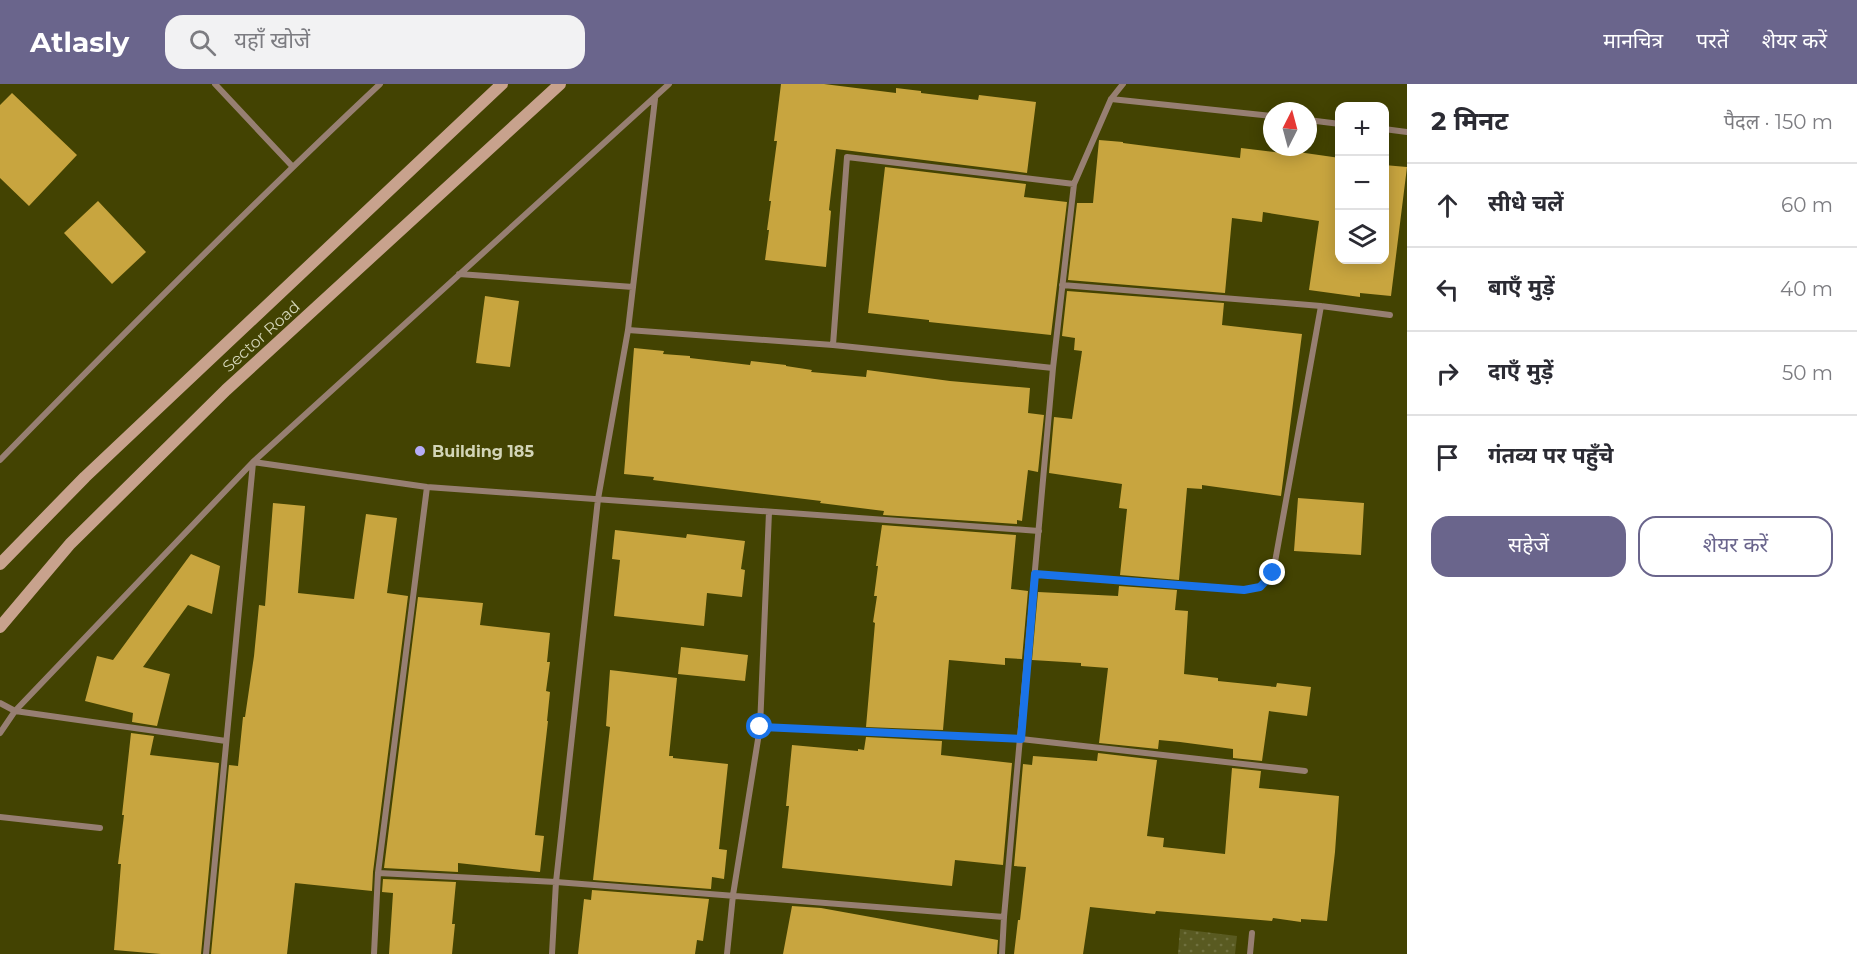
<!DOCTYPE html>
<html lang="hi">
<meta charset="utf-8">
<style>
:root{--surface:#fff;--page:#f2f2f3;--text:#2b2b33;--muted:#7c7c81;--line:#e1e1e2;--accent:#6a658c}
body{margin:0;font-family:Montserrat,"Noto Sans Devanagari",sans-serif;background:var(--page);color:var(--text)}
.controls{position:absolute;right:18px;top:18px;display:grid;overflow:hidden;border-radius:12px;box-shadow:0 3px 15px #0003}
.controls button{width:54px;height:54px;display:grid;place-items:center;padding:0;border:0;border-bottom:2px solid var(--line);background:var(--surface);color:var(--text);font:30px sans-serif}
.compass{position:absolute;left:1263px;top:18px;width:54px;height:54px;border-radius:50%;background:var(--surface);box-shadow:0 3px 15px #0003;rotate:6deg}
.stop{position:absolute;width:18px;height:18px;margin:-14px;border:4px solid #1a73e8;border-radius:50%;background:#fff}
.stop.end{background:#1a73e8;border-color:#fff;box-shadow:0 2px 6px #0008}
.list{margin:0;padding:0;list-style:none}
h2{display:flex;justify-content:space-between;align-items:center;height:78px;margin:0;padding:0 24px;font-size:26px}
h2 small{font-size:20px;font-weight:400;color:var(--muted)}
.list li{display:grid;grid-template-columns:39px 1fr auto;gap:18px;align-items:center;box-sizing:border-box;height:84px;padding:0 24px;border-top:2px solid var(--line)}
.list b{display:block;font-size:22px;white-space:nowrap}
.list em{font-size:20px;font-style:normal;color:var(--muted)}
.actions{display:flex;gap:12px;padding:18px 24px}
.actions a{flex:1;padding:14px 0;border:2px solid var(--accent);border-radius:18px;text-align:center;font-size:21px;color:var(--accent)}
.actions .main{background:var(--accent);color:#fff}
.icon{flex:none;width:33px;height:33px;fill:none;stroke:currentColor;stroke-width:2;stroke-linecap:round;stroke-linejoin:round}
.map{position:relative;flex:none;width:1407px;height:870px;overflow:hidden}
header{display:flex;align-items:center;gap:36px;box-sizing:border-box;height:84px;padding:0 30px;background:var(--accent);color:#fff}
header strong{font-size:28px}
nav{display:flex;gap:33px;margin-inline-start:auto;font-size:21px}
.search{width:420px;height:54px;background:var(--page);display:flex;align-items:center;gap:15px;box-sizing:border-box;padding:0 21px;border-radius:18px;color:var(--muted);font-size:22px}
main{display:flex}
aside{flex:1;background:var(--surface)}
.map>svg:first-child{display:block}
</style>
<header>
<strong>Atlasly</strong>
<div class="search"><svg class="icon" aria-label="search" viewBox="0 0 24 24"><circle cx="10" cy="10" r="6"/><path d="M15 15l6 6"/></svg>यहाँ खोजें</div>
<nav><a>मानचित्र</a><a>परतें</a><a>शेयर करें</a></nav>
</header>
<main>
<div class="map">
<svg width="1407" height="870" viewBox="0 0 1407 870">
<defs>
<pattern id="park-dots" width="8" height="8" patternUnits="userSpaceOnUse" patternTransform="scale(1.5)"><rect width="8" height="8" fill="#595a21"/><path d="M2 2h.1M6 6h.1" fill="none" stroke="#70713f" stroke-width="1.8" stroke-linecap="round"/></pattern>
</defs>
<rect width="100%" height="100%" fill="#434302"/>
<path fill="url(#park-dots)" d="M1180 845 1237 852 1235 870H1178Z"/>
<path fill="#c8a53f" d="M781 0H824L896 9V4L921 7V9L978 16 979 11 1036 18 1027 89 836 65 829 126 831 127 826 183 765 176 769 146H767L771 117H769L777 57H774Z
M12 9 77 71 29 122 0 94V21Z
M1099 56 1123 58V59L1240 74 1241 64 1298 71V68L1340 74V176H1384V81L1407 83 1391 212 1360 209V213L1309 206 1319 137 1263 128 1262 138 1232 134 1225 209 1068 196 1077 119H1093Z
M885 83 1026 100 1024 113 1067 118 1051 251 929 238V236L868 229Z
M98 117 146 168 112 200 64 149Z
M1067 207 1224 219 1222 241 1302 250 1281 412 1202 401V405L1187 404 1179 496 1120 491 1127 425 1119 424 1122 400 1049 389 1054 333 1072 335 1082 267 1074 266 1075 254 1062 252Z
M485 212 519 217 510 283 476 279Z
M634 264 664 267 663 270 690 272V274L750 281 751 277 786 281V282L812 286 811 288 866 293 867 286 950 297 1030 304 1028 329 1044 331 1038 388 1028 386 1022 437 1017 436V440L883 431 884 427 820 419 821 417 653 396 654 393 624 390Z
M1298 414 1364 419 1361 471 1294 467Z
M273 419 305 422 298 509 354 515 366 430 397 434 387 509 408 512 373 788 372 807 295 799 287 870H211L229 681 238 682 243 633H245L254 572 259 521 265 522Z
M882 441 1016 451 1011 505 1028 507 1022 575 1005 574V581L949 576 943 646 866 643 875 539 873 538 877 512H874L878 482H876Z
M615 446 686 454 687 450 745 457 741 485 745 486 742 513 707 509 704 542 614 532 620 476 612 475Z
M191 470 220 482 212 530 188 521 143 583 170 590 157 642 132 638 133 629 85 617 97 572 113 576Z
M1119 502 1177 506 1175 526 1188 527 1184 590 1218 594V597L1276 603 1277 599 1311 603 1307 632 1269 627 1262 677 1233 674V665L1180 658 1159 656 1158 665 1099 659 1108 584 1081 582V579L1032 576 1038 508 1118 512Z
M418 513 483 519 480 541 550 549 547 578H550L546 607 550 608 547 637H548L535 751 544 752 540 788 458 779V788L384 784Z
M681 563 748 571 745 597 678 590Z
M610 586 677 594 669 672H673V674L728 680 719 765 727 766 724 795 712 793 711 805 593 796 610 643 606 642Z
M131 649 154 652 150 671 219 679 201 870H161L114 866 121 780H118L124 731H122Z
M866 653 942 657 941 671 1012 679 1003 781 955 776 952 802 782 784 789 722H786L792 661 858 667V665L864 666Z
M1098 669 1157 676 1147 752 1164 754 1163 763 1225 770 1232 684 1261 687 1259 704 1339 712 1335 768 1327 837 1301 835V838L1273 834 1272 837 1156 827 1155 830 1090 823 1083 870H1014L1018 836H1020L1026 783 1014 782 1023 680 1032 681 1033 672 1097 677Z
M383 795 456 798 452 840H455L452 870H389L393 809 382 808Z
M592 806 709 815 703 857 697 856 695 870H578L584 815 591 816Z
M792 822 821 824 998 856 997 870H783Z"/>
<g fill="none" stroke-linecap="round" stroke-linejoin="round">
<path stroke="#977f72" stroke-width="6" d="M215 0 292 82
M1111 15 1272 32
M1308 36 1340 40
M1384 45 1407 48
M459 190 633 203
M1062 201 1321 222 1390 231
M628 246 833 261 1053 284
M833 261 847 73 1074 100
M0 376C124 249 250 122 380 0
M253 378 427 403 1039 447
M1035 490 1244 506 1260 503 1273 489 1321 222
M0 619 15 627 226 657
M760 643 1021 655 1305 687
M0 649 15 627 253 378 669 0
M0 733 100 744
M378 789 556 798 1004 833
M206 870 253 379
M374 870 378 789 427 403
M552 870 556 798 598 415 628 246 655 15
M727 870 733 811 760 643 769 428
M1002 870 1004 833 1053 284 1074 100 1111 15 1123 0
M1250 870 1252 849"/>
<path stroke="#c8a28d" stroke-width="12" d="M0 480 85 393 502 0
M0 543 70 460 226 306 560 0"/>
</g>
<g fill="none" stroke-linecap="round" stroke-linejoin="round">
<path stroke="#1a73e8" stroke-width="8" d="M760 643 1021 655 1035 490 1244 506 1260 503 1273 489"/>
</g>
<circle fill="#b6acf8" stroke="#434302" stroke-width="2" cx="420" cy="367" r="6"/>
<g text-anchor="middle" stroke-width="6" stroke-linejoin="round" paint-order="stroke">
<g font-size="16" fill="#d3d5b7" stroke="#434302">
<text transform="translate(261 252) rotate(-42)" y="6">Sector Road</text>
</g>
<g font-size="16" font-weight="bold" fill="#d3d5b7" stroke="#434302" text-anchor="start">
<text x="432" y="373">Building 185</text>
</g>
</g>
</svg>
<div class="controls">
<button>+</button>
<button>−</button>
<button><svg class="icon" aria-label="layers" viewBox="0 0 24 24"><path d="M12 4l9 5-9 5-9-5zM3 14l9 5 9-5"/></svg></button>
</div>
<svg class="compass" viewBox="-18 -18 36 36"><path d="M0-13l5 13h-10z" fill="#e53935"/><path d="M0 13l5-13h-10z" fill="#7c7c81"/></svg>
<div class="stop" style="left:760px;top:643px"></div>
<div class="stop end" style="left:1273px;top:489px"></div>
</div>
<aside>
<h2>2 मिनट<small>पैदल · 150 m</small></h2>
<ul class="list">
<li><svg class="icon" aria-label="ahead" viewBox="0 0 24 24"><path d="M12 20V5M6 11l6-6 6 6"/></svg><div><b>सीधे चलें</b></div><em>60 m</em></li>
<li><svg class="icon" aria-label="left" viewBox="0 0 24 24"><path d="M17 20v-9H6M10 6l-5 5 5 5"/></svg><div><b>बाएँ मुड़ें</b></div><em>40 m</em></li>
<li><svg class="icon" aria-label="right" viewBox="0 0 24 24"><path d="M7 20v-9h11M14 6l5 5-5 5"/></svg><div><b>दाएँ मुड़ें</b></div><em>50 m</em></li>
<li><svg class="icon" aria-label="arrive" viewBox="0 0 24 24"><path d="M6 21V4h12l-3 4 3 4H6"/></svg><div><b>गंतव्य पर पहुँचे</b></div></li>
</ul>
<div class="actions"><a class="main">सहेजें</a><a>शेयर करें</a></div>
</aside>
</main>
